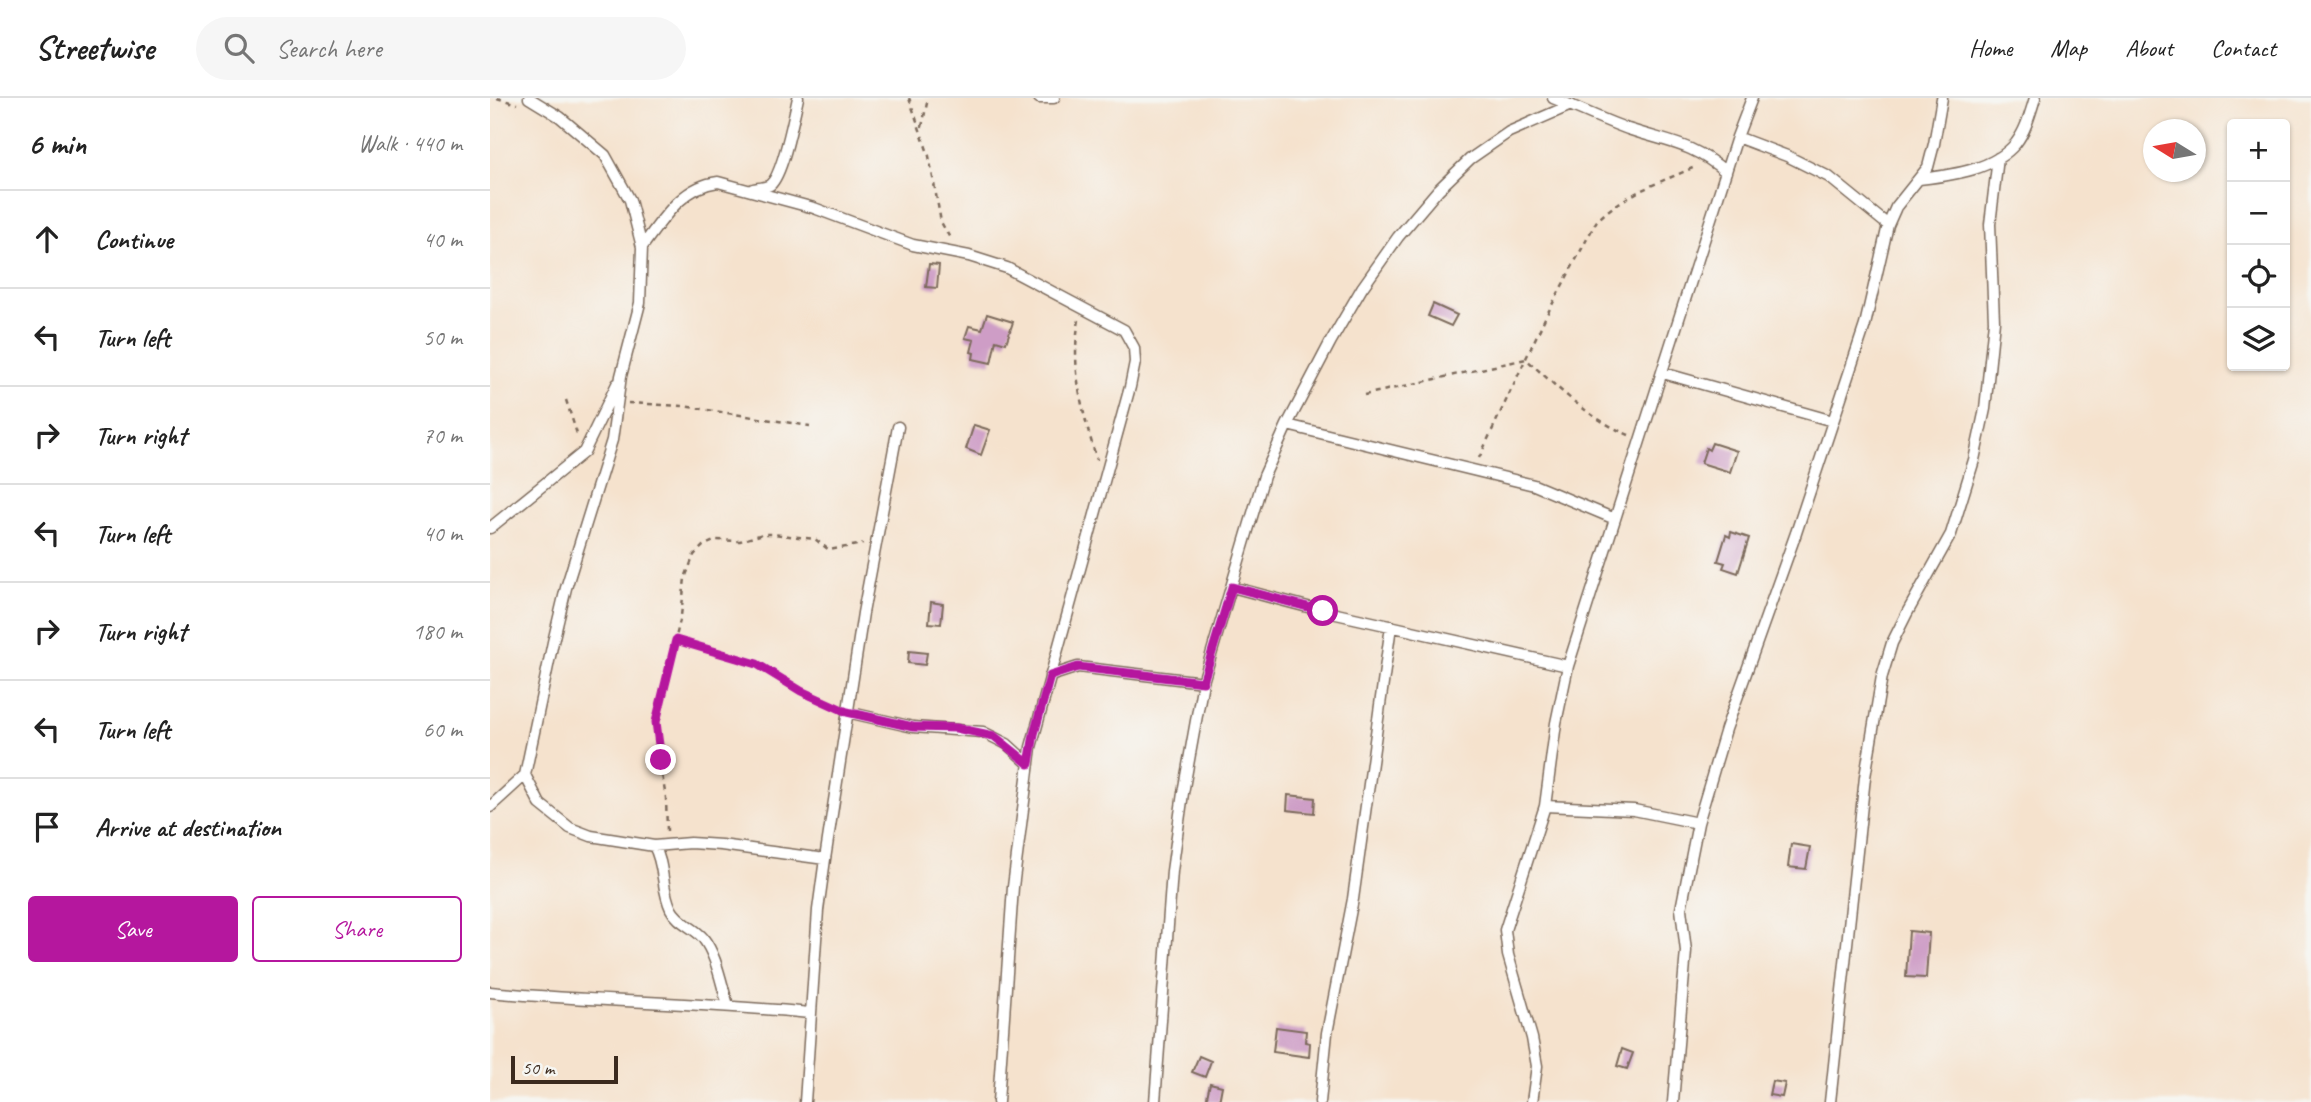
<!DOCTYPE html>
<meta charset="utf-8">
<style>
:root{--surface:#fff;--page:#f6f6f6;--text:#222;--muted:#767676;--line:#e0e0e0;--accent:#b5179e}
body{margin:0;font-family:Caveat,sans-serif;background:var(--page);color:var(--text)}
.controls{position:absolute;right:21px;top:21px;display:grid;overflow:hidden;border-radius:7px;box-shadow:0 2px 5px #0004}
.controls button{width:63px;height:63px;display:grid;place-items:center;padding:0;border:0;border-bottom:2px solid var(--line);background:var(--surface);color:var(--text);font:35px sans-serif}
.compass{position:absolute;left:1653px;top:21px;width:63px;height:63px;border-radius:50%;background:var(--surface);box-shadow:0 2px 5px #0004;rotate:281deg}
.scale{position:absolute;left:21px;bottom:18px;width:107px;box-sizing:border-box;padding-left:7px;border:4px solid #3b2a1e;border-top:0;font-size:19px;line-height:24px;white-space:nowrap;color:#3b2a1e;-webkit-text-stroke:5px #f6f6f2;paint-order:stroke}
.stop{position:absolute;width:21px;height:21px;margin:-16px;border:5px solid #b5179e;border-radius:50%;background:#fff}
.stop.end{background:#b5179e;border-color:#fff;box-shadow:0 2px 7px #0008}
.list{margin:0;padding:0;list-style:none}
h2{display:flex;justify-content:space-between;align-items:center;height:91px;margin:0;padding:0 28px;font-size:30px}
h2 small{font-size:23px;font-weight:400;color:var(--muted)}
.list li{display:grid;grid-template-columns:46px 1fr auto;gap:21px;align-items:center;box-sizing:border-box;height:98px;padding:0 28px;border-top:2px solid var(--line)}
.list b{display:block;font-size:26px;white-space:nowrap}
.list em{font-size:23px;font-style:normal;color:var(--muted)}
.actions{display:flex;gap:14px;padding:21px 28px}
.actions a{flex:1;padding:16px 0;border:2px solid var(--accent);border-radius:7px;text-align:center;font-size:24px;color:var(--accent)}
.actions .main{background:var(--accent);color:#fff}
.icon{flex:none;width:38px;height:38px;fill:none;stroke:currentColor;stroke-width:2;stroke-linecap:round;stroke-linejoin:round}
.map{position:relative;flex:none;width:1821px;height:1004px;overflow:hidden}
header{display:flex;align-items:center;gap:42px;box-sizing:border-box;height:98px;padding:0 35px;background:var(--surface);border-bottom:2px solid var(--line)}
header strong{font-size:33px}
nav{display:flex;gap:38px;margin-inline-start:auto;font-size:24px}
.search{width:490px;height:63px;background:var(--page);display:flex;align-items:center;gap:18px;box-sizing:border-box;padding:0 24px;border-radius:38px;color:var(--muted);font-size:26px}
main{display:flex}
aside{flex:1;background:var(--surface)}
.map>svg:first-child{display:block}
</style>
<header>
<strong>Streetwise</strong>
<div class="search"><svg class="icon" aria-label="search" viewBox="0 0 24 24"><circle cx="10" cy="10" r="6"/><path d="M15 15l6 6"/></svg>Search here</div>
<nav><a>Home</a><a>Map</a><a>About</a><a>Contact</a></nav>
</header>
<main>
<aside>
<h2>6 min<small>Walk · 440 m</small></h2>
<ul class="list">
<li><svg class="icon" aria-label="ahead" viewBox="0 0 24 24"><path d="M12 20V5M6 11l6-6 6 6"/></svg><div><b>Continue</b></div><em>40 m</em></li>
<li><svg class="icon" aria-label="left" viewBox="0 0 24 24"><path d="M17 20v-9H6M10 6l-5 5 5 5"/></svg><div><b>Turn left</b></div><em>50 m</em></li>
<li><svg class="icon" aria-label="right" viewBox="0 0 24 24"><path d="M7 20v-9h11M14 6l5 5-5 5"/></svg><div><b>Turn right</b></div><em>70 m</em></li>
<li><svg class="icon" aria-label="left" viewBox="0 0 24 24"><path d="M17 20v-9H6M10 6l-5 5 5 5"/></svg><div><b>Turn left</b></div><em>40 m</em></li>
<li><svg class="icon" aria-label="right" viewBox="0 0 24 24"><path d="M7 20v-9h11M14 6l5 5-5 5"/></svg><div><b>Turn right</b></div><em>180 m</em></li>
<li><svg class="icon" aria-label="left" viewBox="0 0 24 24"><path d="M17 20v-9H6M10 6l-5 5 5 5"/></svg><div><b>Turn left</b></div><em>60 m</em></li>
<li><svg class="icon" aria-label="arrive" viewBox="0 0 24 24"><path d="M6 21V4h12l-3 4 3 4H6"/></svg><div><b>Arrive at destination</b></div></li>
</ul>
<div class="actions"><a class="main">Save</a><a>Share</a></div>
</aside>
<div class="map">
<svg width="1821" height="1004" viewBox="0 0 1821 1004">
<rect width="100%" height="100%" fill="#f6f6f2"/>
<filter id="ink" filterUnits="userSpaceOnUse"><feTurbulence type="fractalNoise" baseFrequency=".0143" numOctaves="2"/><feDisplacementMap in="SourceGraphic" scale="14" xChannelSelector="R" yChannelSelector="G"/><feConvolveMatrix kernelMatrix="1 2 1 2 8 2 1 2 1" color-interpolation-filters="sRGB"/></filter>
<filter id="wash" filterUnits="userSpaceOnUse"><feTurbulence type="fractalNoise" baseFrequency=".00686" numOctaves="4" result="noise"/><feDisplacementMap in="SourceGraphic" scale="28" xChannelSelector="R" yChannelSelector="G"/><feGaussianBlur stdDeviation="1.57" result="paint"/><feColorMatrix in="noise" values="0 0 0 0 0 0 0 0 0 0 0 0 0 0 0 0 0 1.4 0 .05"/><feComposite in="paint" operator="in"/></filter>
<g filter="url(#wash)">
<rect width="100%" height="100%" fill="#f5e2cd"/>
<g id="blocks">
<path fill="#ce9dc6" d="M439 166 449 167 447 190 436 189Z
M943 206 967 217 961 228 938 218Z
M497 216 523 224 516 245 506 242 501 265 483 261 484 255 481 254 484 242 475 240 479 228 492 231Z
M484 327 500 332 491 357 476 351Z
M1222 345 1247 353 1240 374 1211 365 1216 350 1219 352Z
M1241 434 1259 440 1248 475 1233 470 1235 465 1228 463 1236 437 1240 439Z
M441 504 453 506 451 526 439 525Z
M419 553 437 555 435 567 418 565Z
M798 697 825 700 824 715 797 712Z
M1301 746 1320 749 1316 771 1298 769Z
M1419 833 1439 835 1436 880 1416 879Z
M786 929 816 933 815 944 820 945 819 959 783 954Z
M1132 951 1143 955 1137 971 1127 968Z
M709 958 721 963 715 979 702 974Z
M1282 983 1295 985 1292 999 1279 997Z
M720 985 732 988 729 1004H716Z"/>
</g>
</g>
<g filter="url(#ink)">
<use href="#blocks" fill-opacity="0" stroke="#7c6a5b" stroke-width="2"/>
<g fill="none" stroke-linecap="round" stroke-linejoin="round">
<g stroke="#7c6a5b" stroke-width="13">
<path id="minor" d="M549 0H564
M1063 0C1088 10 1113 22 1138 31 1180 45 1200 44 1236 74
M1247 39 1297 58 1339 79 1398 127
M1430 81C1462 77 1504 72 1526 45 1536 32 1540 16 1545 0
M263 91C268 90 275 90 280 87 293 77 304 17 308 0
M152 149C172 122 192 88 228 84L324 110 423 147 479 158 517 170 634 232 644 250 645 264 640 289 541 649 523 789 508 1004
M1173 275 1343 323
M797 327 1044 387 1125 421
M0 430 94 354 127 286
M742 489 833 513 1078 568
M560 578 588 569 713 584
M357 614 423 629 493 634 517 646 539 666
M35 677 50 706 80 730 101 738 164 748 200 745 231 747 335 761
M1055 708 1144 712 1208 725
M0 709 35 677 63 544 76 490 122 342 131 278 150 205 152 149 140 102 115 57 70 19 39 0
M164 748C175 767 171 791 181 811 188 825 204 829 213 840 227 858 231 886 238 907
M0 894C106 904 213 904 319 915
M315 1004 328 812 335 761 373 515 408 329
M665 1004 682 773 693 695 713 584 774 378 797 327 841 243 872 190 908 139 948 92 980 61 1019 34 1081 7
M830 1004 837 935 863 801 901 528
M1042 1004 1047 968 1042 940 1018 857 1015 832 1055 708 1066 625 1078 568 1247 39 1262 0
M1183 1004 1196 853 1191 811 1208 725 1236 631 1306 435 1375 227 1398 127 1406 109 1438 69 1444 46 1452 0
M1340 1004 1375 679 1392 578 1402 545 1417 515 1461 436 1484 362 1495 311 1504 223 1500 126 1508 60"/>
</g>
<path stroke="#7c6a5b" stroke-width="2.5" stroke-dasharray="5 5" stroke-linecap="butt" d="M7 0 27 6
M419 0 439 58 451 124 461 142
M432 29 438 0
M589 222C580 269 593 317 607 362
M874 297 1036 261C1067 289 1099 321 1139 337
M76 302 88 339
M138 305 193 308 320 328
M989 360 1055 220 1106 124C1131 97 1171 84 1205 69
M186 542 267 566 311 593 346 609
M177 733 176 700 166 641V623L191 518 195 480 204 457 213 448 226 442 250 443 273 436H283L325 441 339 452 373 446"/>
<use href="#minor" stroke="#fff" stroke-width="10"/>
</g>
</g>
<g fill="none" stroke-linecap="round" stroke-linejoin="round" filter="url(#ink)">
<path stroke="#b5179e" stroke-width="9" d="M171 662 166 624 186 542 267 566 311 593 357 614 423 629 466 630 504 638 539 666 544 636 560 578 588 569 713 584 742 489 833 513"/>
</g>
</svg>
<div class="controls">
<button>+</button>
<button>−</button>
<button><svg class="icon" aria-label="locate" viewBox="0 0 24 24"><circle cx="12" cy="12" r="6"/><path d="M12 2v4M12 18v4M2 12h4M18 12h4"/></svg></button>
<button><svg class="icon" aria-label="layers" viewBox="0 0 24 24"><path d="M12 4l9 5-9 5-9-5zM3 14l9 5 9-5"/></svg></button>
</div>
<svg class="compass" viewBox="-18 -18 36 36"><path d="M0-13l5 13h-10z" fill="#e53935"/><path d="M0 13l5-13h-10z" fill="#767676"/></svg>
<div class="scale">50 m</div>
<div class="stop" style="left:833px;top:513px"></div>
<div class="stop end" style="left:171px;top:662px"></div>
</div>
</main>
